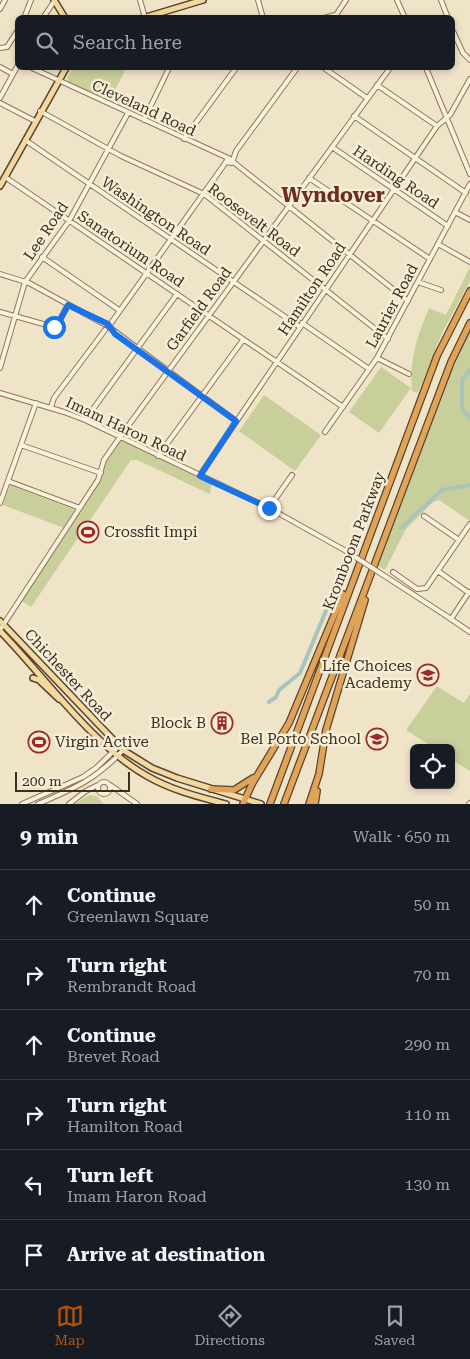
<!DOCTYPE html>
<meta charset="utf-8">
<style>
:root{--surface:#171b24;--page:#20242c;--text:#f1f3f6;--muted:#9ea1a6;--line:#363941;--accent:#b45309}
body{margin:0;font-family:"Roboto Serif",serif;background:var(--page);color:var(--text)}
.controls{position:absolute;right:15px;bottom:15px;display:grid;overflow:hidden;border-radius:8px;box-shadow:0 2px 8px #0003}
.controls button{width:45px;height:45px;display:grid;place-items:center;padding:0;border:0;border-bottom:1px solid var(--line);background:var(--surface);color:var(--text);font:25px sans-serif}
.scale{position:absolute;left:15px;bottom:12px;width:115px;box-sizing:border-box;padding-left:5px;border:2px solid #3d2e20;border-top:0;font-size:14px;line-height:18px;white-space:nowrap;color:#3d2e20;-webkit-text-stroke:4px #f7eed8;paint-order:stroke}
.stop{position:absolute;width:15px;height:15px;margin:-11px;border:4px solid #1a73e8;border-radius:50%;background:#fff}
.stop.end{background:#1a73e8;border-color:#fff;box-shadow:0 1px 5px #0008}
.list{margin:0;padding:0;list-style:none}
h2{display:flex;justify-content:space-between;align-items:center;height:65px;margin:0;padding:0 20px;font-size:21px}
h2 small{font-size:16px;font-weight:400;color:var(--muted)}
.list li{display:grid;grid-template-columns:32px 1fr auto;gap:15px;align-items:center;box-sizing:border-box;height:70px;padding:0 20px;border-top:1px solid var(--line)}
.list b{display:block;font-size:19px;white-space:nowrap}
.list p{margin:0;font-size:16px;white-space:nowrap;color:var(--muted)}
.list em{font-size:16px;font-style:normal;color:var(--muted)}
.icon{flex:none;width:28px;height:28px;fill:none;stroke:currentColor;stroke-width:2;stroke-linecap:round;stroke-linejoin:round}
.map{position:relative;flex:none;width:470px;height:804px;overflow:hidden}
.search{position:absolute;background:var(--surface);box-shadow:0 2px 8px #0003;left:15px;right:15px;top:15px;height:55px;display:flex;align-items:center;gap:12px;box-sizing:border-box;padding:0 18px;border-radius:8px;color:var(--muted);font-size:19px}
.sheet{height:485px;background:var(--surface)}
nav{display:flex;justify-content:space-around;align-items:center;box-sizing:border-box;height:70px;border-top:1px solid var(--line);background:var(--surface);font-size:14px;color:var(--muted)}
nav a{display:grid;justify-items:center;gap:2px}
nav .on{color:var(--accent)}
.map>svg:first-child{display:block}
</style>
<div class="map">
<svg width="470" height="804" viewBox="0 0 470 804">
<rect width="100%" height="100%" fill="#f0e4c8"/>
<path fill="#c9cf9b" d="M73 68H126L110 101 68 82 67 78Z
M470 267V281L442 333 418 393 412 391C409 360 417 336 429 308L446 315Z
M470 329V521L439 500 433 502 406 529 385 570 378 566 455 361Z
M381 367 411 388 379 433 349 412Z
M264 395 321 435 295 471 239 431Z
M120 437 212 482 210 494 137 460H131L31 607 20 600 98 480 103 464Z
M10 485 75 510 64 528 3 505Z
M437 686 464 703 470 693V771L451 759V748H434L406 730Z
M90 795 97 796 103 804H74Z"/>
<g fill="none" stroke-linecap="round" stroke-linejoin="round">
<path stroke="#a9c4bc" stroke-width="4" d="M470 370 462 380V409L470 418
M401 528 442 490 470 485
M269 702 276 697 279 690 300 673 338 582"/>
<g stroke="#8d765c" stroke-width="6">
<path id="minor" d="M140 0 145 18
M258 0 263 18
M397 0 405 18
M441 0 448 18
M0 9 5 0
M24 18 31 0
M43 18 55 0
M324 18 335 15 339 18
M334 18 346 0
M452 29 463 53 470 60
M0 48 7 47 18 30
M0 67 13 74
M32 68 228 158
M324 68 367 98
M426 68 470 174
M377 85 437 126
M0 98 18 65
M0 103 35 121
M40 111 121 156 204 194 388 339
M354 116 466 193
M144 120 169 68
M184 139 236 68
M25 140 300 327
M332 147 448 226
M232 160 228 158 226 162 232 163 236 151 297 68
M232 161 408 301
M5 177 343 407
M309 178 430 259
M455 212 470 220
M438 244 470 262
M42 257 119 310
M0 274 29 283 104 324
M418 282 441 290
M0 312 54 327 58 324 68 305
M302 323 369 369
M109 326 226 162
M109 327 236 421
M377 358 409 374
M0 368 25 282 69 221 128 113
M0 393 64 412 85 420 269 508 346 551
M51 407 54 398 105 330
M85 420 177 294
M325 432 377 358 470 184
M21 445 101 473
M158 456 243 340
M200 475 437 126 450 115 470 79
M8 481 80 508
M0 503 36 403
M269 508 292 475
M424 516 459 540
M438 571 469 593
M393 572 417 589 426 588 470 524
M445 615 470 632
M451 619 469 592
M0 630 98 480 104 460 120 437 390 68
M98 788a6 6 0 1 1 12 0a6 6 0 1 1-12 0Z
M110 785 137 804
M22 804 83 777 96 768 119 746
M38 804C73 789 97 779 123 750
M69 804 86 791 98 785
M469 804 470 803"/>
</g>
<g stroke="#5b4430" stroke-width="8">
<path id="major" d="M54 0 65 18
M143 18 203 0
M0 186 66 68
M0 621 123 750 152 768 177 778 261 804
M0 631C44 676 93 746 147 776 171 790 199 797 226 804
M33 678 39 680 59 699"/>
</g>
<g stroke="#5b4430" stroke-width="8">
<path id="highway" d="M211 789 234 790 253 778
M243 804 252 784 289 723 343 594
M270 804 437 356 470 291
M284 804 451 362 470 323
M309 804 319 774 326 730 365 600
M315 804 317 791"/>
</g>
<use href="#minor" stroke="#faf1dc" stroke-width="4"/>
<use href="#major" stroke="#f3d9a0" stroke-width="5"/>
<use href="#highway" stroke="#e0a458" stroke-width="5.5"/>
<g stroke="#8d765c" stroke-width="6" stroke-linecap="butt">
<path id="minor-bridge" d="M346 551 445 615"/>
</g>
<use href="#minor-bridge" stroke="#faf1dc" stroke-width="4"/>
</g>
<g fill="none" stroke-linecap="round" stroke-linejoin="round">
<path stroke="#1a73e8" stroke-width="6" d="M54 327 57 325 68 305 108 324 115 334 236 421 200 476 269 508"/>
</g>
<defs>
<g id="stadium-ring" transform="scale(1.125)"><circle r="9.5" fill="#f7eed8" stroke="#9e2a2b" stroke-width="1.5"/><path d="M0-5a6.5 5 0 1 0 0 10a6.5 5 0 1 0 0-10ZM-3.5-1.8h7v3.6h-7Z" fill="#9e2a2b"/></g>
<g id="university-ring" transform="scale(1.125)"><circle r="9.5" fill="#f7eed8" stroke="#9e2a2b" stroke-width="1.5"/><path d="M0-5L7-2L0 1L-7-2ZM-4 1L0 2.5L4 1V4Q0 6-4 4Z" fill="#9e2a2b"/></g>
<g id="building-ring" transform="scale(1.125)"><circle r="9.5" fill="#f7eed8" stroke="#9e2a2b" stroke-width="1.5"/><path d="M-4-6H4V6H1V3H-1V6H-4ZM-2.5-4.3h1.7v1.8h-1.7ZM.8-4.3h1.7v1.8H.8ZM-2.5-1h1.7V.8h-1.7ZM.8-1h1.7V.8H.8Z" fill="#9e2a2b"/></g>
<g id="school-ring" transform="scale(1.125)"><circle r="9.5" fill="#f7eed8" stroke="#9e2a2b" stroke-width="1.5"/><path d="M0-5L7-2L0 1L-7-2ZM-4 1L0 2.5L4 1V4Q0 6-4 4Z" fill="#9e2a2b"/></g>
</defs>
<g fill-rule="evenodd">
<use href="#stadium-ring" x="88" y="532"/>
<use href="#university-ring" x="428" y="675"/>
<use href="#building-ring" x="222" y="723"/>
<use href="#school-ring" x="377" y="739"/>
<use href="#stadium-ring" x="39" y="742"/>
</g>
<g text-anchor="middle" stroke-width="5" stroke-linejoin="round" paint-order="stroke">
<g font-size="15" fill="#3d2e20" stroke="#f7eed8">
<text transform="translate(144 108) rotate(25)" y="5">Cleveland Road</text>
<text transform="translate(396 177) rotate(34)" y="5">Harding Road</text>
<text transform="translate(156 216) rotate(34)" y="5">Washington Road</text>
<text transform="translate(254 220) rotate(37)" y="5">Roosevelt Road</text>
<text transform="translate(46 231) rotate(-56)" y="5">Lee Road</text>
<text transform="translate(131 249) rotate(34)" y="5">Sanatorium Road</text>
<text transform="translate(312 289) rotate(-56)" y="5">Hamilton Road</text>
<text transform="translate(392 306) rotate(-62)" y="5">Laurier Road</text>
<text transform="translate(199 309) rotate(-54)" y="5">Garfield Road</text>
<text transform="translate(126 429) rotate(25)" y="5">Imam Haron Road</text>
<text transform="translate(354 541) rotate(-69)" y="5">Kromboom Parkway</text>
<text transform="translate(68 675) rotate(47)" y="5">Chichester Road</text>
</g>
<g font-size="15" fill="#3d2e20" stroke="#f7eed8" text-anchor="end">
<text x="104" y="537" text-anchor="start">Crossfit Impi</text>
<text x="412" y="671">Life Choices<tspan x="412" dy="17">Academy</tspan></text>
<text x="206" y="728">Block B</text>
<text x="361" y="744">Bel Porto School</text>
<text x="55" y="747" text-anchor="start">Virgin Active</text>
</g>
<g font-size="20" font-weight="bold" fill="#6b2e1e" stroke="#f7eed8">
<text x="333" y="202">Wyndover</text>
</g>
</g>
</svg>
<div class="controls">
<button><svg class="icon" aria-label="locate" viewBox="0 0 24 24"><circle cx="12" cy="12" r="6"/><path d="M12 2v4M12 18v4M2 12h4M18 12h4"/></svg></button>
</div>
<div class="scale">200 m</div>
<div class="stop" style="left:54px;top:327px"></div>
<div class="stop end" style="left:269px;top:508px"></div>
<div class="search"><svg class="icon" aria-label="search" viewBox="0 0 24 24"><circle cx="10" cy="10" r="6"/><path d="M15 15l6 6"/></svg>Search here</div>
</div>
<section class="sheet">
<h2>9 min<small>Walk · 650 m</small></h2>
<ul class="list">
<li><svg class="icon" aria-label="ahead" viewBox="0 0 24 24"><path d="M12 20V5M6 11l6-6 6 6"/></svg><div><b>Continue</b><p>Greenlawn Square</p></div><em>50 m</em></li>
<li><svg class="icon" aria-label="right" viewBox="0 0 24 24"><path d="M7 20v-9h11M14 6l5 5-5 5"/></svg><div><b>Turn right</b><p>Rembrandt Road</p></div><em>70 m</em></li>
<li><svg class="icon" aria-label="ahead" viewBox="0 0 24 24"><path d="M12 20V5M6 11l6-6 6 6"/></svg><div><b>Continue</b><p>Brevet Road</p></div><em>290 m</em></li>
<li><svg class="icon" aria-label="right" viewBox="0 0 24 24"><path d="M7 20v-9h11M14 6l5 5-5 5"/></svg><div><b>Turn right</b><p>Hamilton Road</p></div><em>110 m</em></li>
<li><svg class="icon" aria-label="left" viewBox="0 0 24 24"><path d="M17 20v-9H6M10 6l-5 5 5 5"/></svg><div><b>Turn left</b><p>Imam Haron Road</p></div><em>130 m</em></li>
<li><svg class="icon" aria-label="arrive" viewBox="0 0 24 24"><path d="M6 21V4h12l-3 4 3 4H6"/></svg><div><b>Arrive at destination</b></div></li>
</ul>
</section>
<nav>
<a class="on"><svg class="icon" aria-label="map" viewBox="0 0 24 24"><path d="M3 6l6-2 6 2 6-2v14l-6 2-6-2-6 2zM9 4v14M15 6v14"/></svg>Map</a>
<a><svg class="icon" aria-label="directions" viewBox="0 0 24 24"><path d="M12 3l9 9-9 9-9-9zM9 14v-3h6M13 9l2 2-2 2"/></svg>Directions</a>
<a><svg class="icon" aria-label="saved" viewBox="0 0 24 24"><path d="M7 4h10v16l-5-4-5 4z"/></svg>Saved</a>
</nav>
